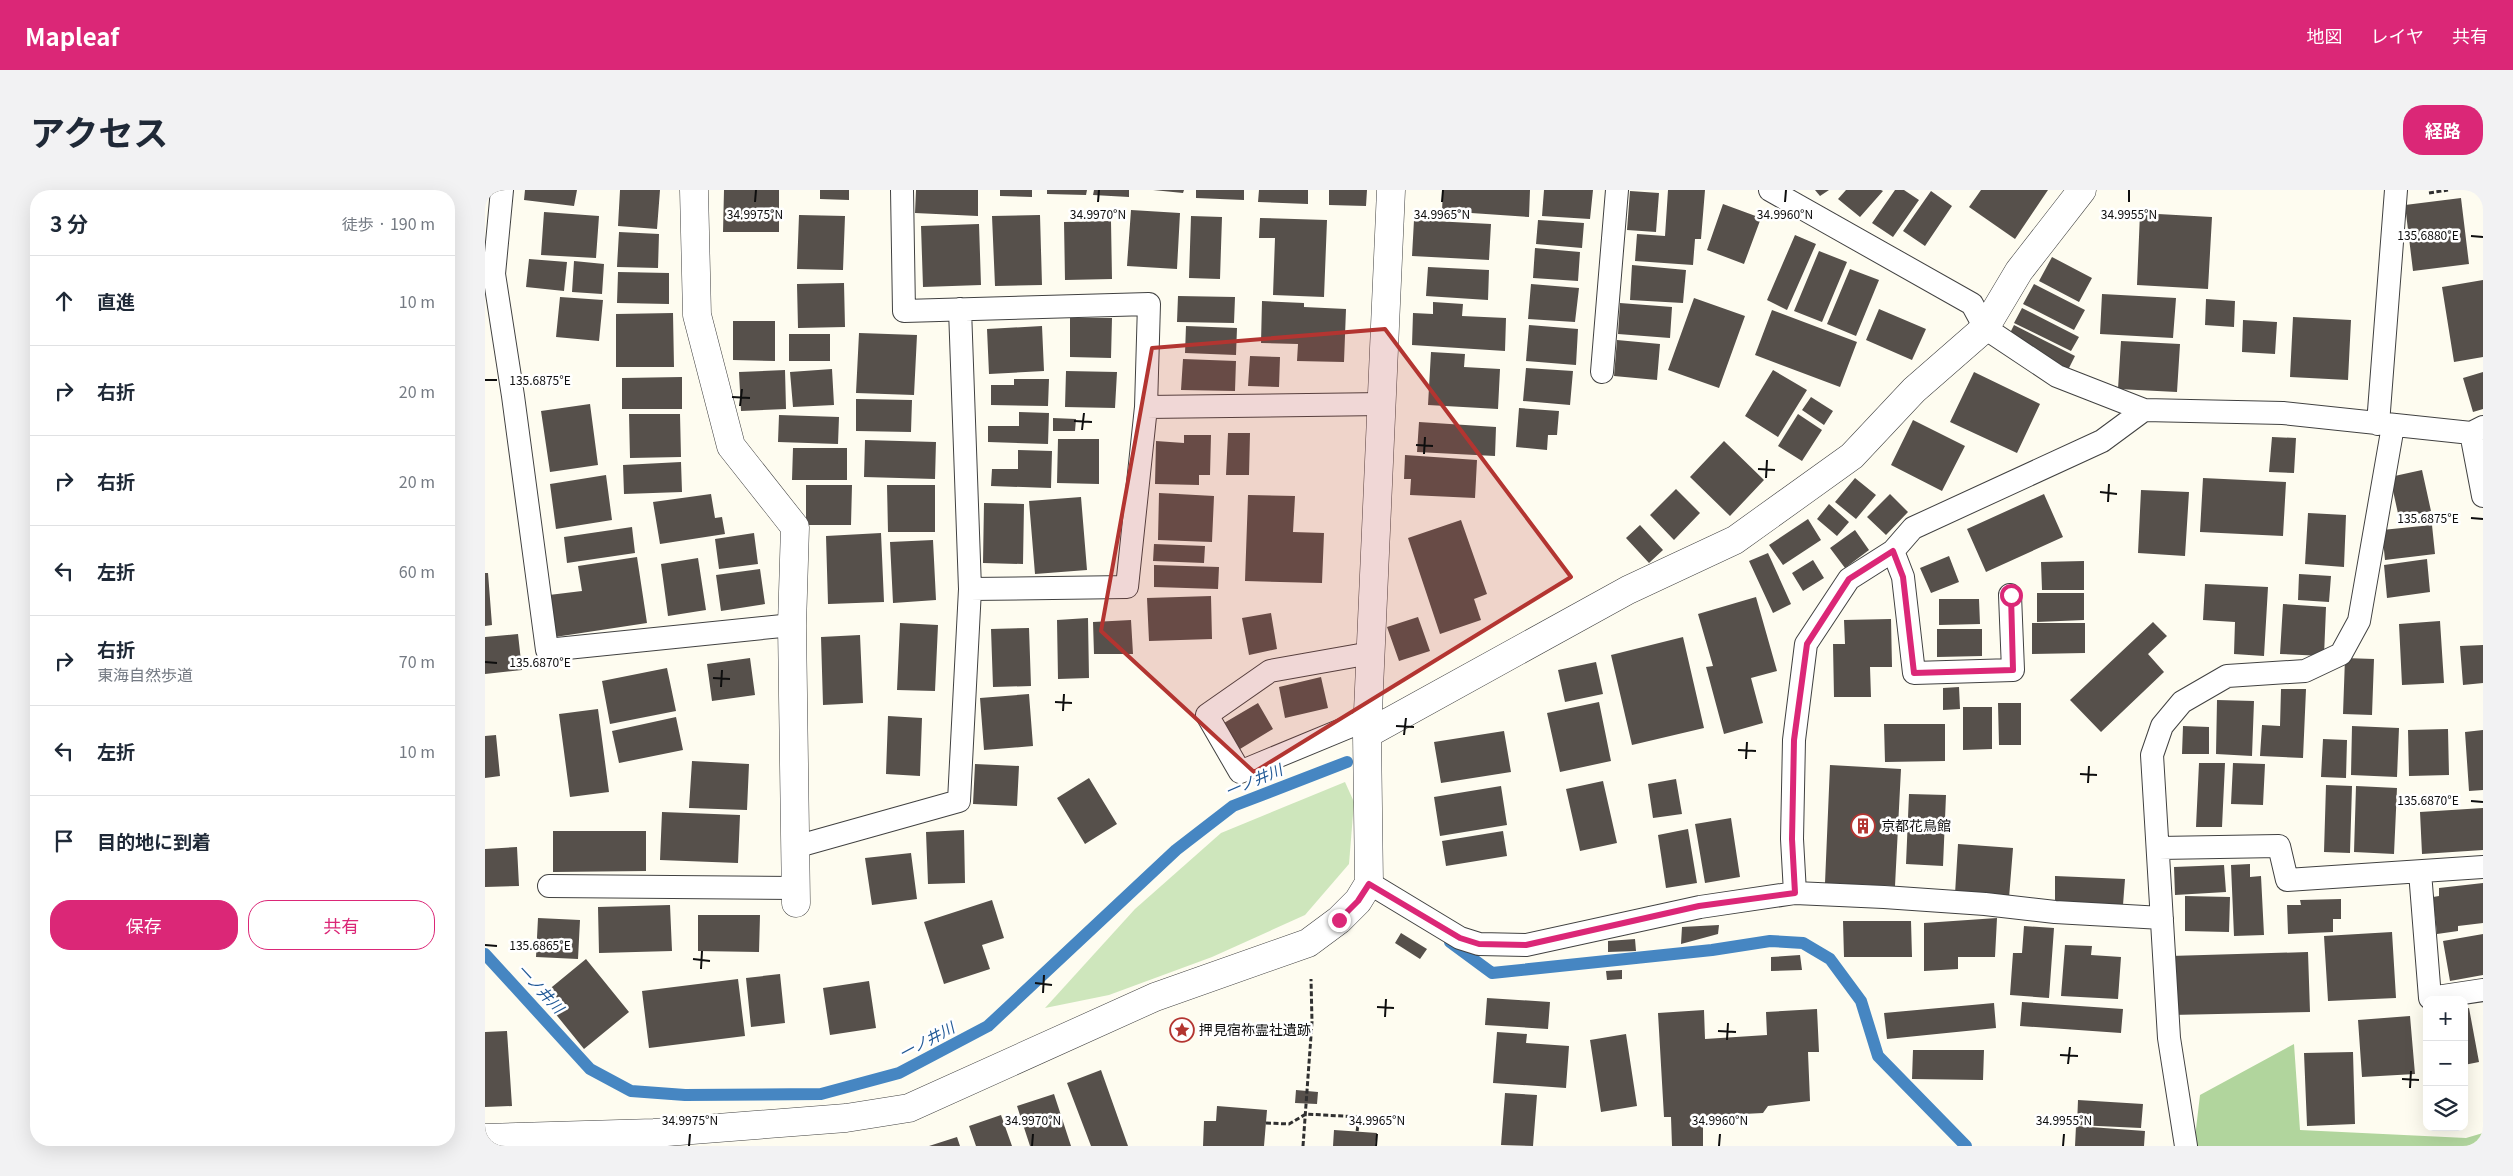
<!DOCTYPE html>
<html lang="ja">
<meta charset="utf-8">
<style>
:root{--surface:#fff;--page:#f2f2f3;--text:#1f2937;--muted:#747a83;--line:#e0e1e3;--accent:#db2777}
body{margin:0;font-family:Georgia,"Noto Sans JP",serif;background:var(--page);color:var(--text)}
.controls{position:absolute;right:15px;bottom:15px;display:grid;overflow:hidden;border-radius:10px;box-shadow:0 5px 20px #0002}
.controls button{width:45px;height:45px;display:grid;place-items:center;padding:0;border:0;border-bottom:1px solid var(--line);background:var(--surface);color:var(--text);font:25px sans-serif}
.stop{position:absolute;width:15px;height:15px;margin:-11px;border:4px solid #db2777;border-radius:50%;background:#fff}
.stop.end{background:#db2777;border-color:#fff;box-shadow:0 1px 5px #0008}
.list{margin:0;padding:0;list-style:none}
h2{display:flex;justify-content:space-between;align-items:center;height:65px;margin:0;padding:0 20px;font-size:21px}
h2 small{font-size:16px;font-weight:400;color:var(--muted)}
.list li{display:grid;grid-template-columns:32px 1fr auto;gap:15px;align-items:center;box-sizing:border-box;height:90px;padding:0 20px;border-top:1px solid var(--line)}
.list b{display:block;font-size:19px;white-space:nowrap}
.list p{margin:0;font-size:16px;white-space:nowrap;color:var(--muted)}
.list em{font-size:16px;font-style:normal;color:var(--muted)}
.actions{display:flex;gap:10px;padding:15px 20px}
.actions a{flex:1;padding:11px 0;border:1px solid var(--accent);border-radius:20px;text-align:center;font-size:18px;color:var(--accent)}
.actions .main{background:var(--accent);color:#fff}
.icon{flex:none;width:28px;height:28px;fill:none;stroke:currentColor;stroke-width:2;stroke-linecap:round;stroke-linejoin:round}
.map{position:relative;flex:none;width:1998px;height:956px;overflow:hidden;border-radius:20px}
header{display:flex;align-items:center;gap:30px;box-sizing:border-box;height:70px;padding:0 25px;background:var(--accent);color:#fff}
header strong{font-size:24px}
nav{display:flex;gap:28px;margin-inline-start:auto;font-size:18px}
.intro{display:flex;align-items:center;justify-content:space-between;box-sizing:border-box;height:120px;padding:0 30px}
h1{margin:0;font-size:35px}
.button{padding:12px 22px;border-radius:20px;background:var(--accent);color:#fff;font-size:18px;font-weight:700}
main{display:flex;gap:30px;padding:0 30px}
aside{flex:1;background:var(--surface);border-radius:20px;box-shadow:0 5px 20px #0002}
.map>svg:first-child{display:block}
</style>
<header>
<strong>Mapleaf</strong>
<nav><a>地図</a><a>レイヤ</a><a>共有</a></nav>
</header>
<div class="intro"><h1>アクセス</h1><a class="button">経路</a></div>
<main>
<aside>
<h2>3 分<small>徒歩 · 190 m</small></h2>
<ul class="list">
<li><svg class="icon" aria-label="ahead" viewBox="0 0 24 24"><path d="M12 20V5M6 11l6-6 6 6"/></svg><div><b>直進</b></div><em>10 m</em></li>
<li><svg class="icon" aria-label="right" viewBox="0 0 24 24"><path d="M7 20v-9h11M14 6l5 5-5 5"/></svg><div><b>右折</b></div><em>20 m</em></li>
<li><svg class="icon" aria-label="right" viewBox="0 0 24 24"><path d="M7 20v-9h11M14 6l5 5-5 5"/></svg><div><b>右折</b></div><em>20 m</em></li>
<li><svg class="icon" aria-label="left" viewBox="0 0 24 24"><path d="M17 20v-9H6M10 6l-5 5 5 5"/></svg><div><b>左折</b></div><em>60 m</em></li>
<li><svg class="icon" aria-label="right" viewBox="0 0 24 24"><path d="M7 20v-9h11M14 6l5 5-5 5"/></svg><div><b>右折</b><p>東海自然歩道</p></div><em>70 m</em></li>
<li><svg class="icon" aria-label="left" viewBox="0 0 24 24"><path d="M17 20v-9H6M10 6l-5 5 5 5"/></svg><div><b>左折</b></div><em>10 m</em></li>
<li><svg class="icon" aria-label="arrive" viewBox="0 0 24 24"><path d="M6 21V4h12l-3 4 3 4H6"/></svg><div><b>目的地に到着</b></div></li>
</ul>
<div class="actions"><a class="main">保存</a><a>共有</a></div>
</aside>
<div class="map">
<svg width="1998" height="956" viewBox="0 0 1998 956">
<rect width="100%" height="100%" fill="#fefcf0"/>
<path fill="#cee6bc" d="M860 592 869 612 864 674 820 725 727 767 624 805 560 818 650 719 736 643Z"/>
<path fill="#b1d59d" d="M1809 854 1815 940 1981 948 1998 943V956H1709L1715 905Z"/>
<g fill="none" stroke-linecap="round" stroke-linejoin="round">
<path stroke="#4686c2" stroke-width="12" d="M965 752 1007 783 1227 760 1285 751 1318 753 1345 769 1376 811 1393 866 1481 956
M0 764 105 879 146 901 200 905 336 904 414 883 503 836 691 660 748 616 862 572"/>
</g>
<path fill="#56504b" d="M40 0H92L89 16 39 10Z
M135 0H175L172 39 133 36Z
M239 0H294V42H238Z
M335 0H364V10L335 9Z
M431 0H493V26L430 23Z
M515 0H547V7L515 6Z
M562 0H602L601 5 562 4Z
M609 0H644V7L608 5Z
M668 0H699L698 3Z
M711 0H759V10L711 8Z
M774 0H823V14L773 12Z
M844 0H882L881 16 844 15Z
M958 0H1045L1044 27 957 21Z
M1059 0H1108L1105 29 1057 26Z
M1183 0H1220L1216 49H1210L1208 75 1150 71 1152 44 1180 46Z
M1330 0H1344L1335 6Z
M1361 0H1396L1398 1 1375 27 1353 9Z
M1410 0H1419L1434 10 1408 47 1387 33Z
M1496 0H1563L1530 49 1484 17Z
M1145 1 1174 3 1171 42 1142 40Z
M1446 1 1467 16 1440 56 1418 41Z
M1976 8 1984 74 1928 81 1920 15Z
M1238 14 1276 28 1259 74 1222 60Z
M646 20 695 23 692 79 642 76Z
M59 22 114 26 111 68 56 65Z
M1655 23 1727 27 1723 99 1652 95Z
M314 25 360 26 358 80 312 79Z
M555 25 557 95 510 96 507 26Z
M706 26 737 27 735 89 704 88Z
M775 28 842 30 839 107 788 105 790 48H774Z
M929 30 1006 34 1004 70 927 66Z
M1053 30 1099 33 1097 58 1051 54Z
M626 31 627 89 580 90 579 32Z
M494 34 496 95 438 97 436 36Z
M134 42 174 44 173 78 132 77Z
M1310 45 1331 54 1302 120 1282 110Z
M1050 58 1095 62 1093 91 1048 88Z
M1334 61 1362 72 1337 132 1309 121Z
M1567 67 1607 88 1594 112 1554 91Z
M44 69 82 72 79 101 41 97Z
M89 71 119 74 117 104 87 102Z
M1147 75 1201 80 1198 113 1145 110Z
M943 77 1004 80 1003 110 941 106Z
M1365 79 1394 90 1371 146 1342 134Z
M133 82 184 83V114L132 113Z
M1998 90V167L1969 172 1957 97Z
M359 93 360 137 313 138 312 94Z
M1046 94 1094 98 1090 132 1043 129Z
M1549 94 1600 120 1589 140 1538 114Z
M1617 104 1691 108 1688 148 1615 144Z
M693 106 750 107 749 133 692 132Z
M75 107 118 110 114 151 71 147Z
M1209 108 1260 126 1234 198 1183 180Z
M1721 109 1750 111 1749 137 1720 135Z
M777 111 819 113V117L861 119 859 172 812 171 813 154 776 153Z
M948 112 978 114 977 126 1021 128 1020 161 927 155 928 123 948 124Z
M1135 113 1187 117 1185 148 1133 144Z
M1537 118 1594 147 1586 161 1529 133Z
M1394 119 1441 139 1427 170 1381 150Z
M1287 120 1372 152 1355 197 1270 165Z
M188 123 189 177H131V124Z
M1808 127 1866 130 1863 190 1805 187Z
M585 128H627L626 168 585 167Z
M1758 130 1792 132 1790 164 1757 162Z
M248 131H290V171L248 170Z
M1044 135 1093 139 1091 175 1041 171Z
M1529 135 1590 166 1582 182 1521 151Z
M557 136 559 181 504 184 502 139Z
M701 136 752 138 751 165 700 163Z
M374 143 432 145 429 205 371 203Z
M304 144H345V171H304Z
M1132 150 1175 154 1172 190 1129 186Z
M1636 151 1695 154 1692 202 1633 199Z
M946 162 980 164 979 177 1015 179 1013 219 943 215Z
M765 166 795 167 794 197 763 196Z
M698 169 751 171 750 201 696 200Z
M1041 178 1088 181 1085 215 1038 211Z
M347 179 349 215 308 217 305 182Z
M300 180 301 219 256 221 254 182Z
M1288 180 1322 200 1293 247 1260 226Z
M581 181 632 182 630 218 580 217Z
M1489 182 1555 214 1532 263 1465 232Z
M1998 182V219L1988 222 1978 188Z
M197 187V219H137V188Z
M529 189H564L563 216 506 215V195H529Z
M1326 207 1348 221 1339 235 1317 220Z
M371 209 427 210 426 242 371 241Z
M105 214 113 275 65 282 56 221Z
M1034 218 1074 221 1072 245H1063L1062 260 1031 257Z
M534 222 564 223 563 254 503 252V236H534Z
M144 224H195L196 267 145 268Z
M1313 224 1337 240 1317 271 1293 256Z
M294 225 354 227 353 254 293 252Z
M568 228 591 229 590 241H568Z
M1428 230 1480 256 1457 301 1406 275Z
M934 232 1011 237 1010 266 932 262Z
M743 243H765L764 285H741Z
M699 245H726L725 285H714V295L670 294 671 251 699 253Z
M1787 247 1811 248 1809 283 1784 282Z
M573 249H614V294L572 293Z
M380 250 451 252 450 289 379 287Z
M1239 251 1279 290 1245 326 1205 287Z
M308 258H362V290H307Z
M533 260 567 261 566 298 506 296 507 279H533Z
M920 265 992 270 990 308 925 305 926 289H919Z
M196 272 197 302 139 304 138 275Z
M1937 280 1946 321 1914 328 1905 287Z
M121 285 127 330 71 339 65 294Z
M1370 288 1391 305 1371 329 1350 312Z
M1718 288 1801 292 1798 346 1715 342Z
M321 295H367L366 335H321Z
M402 295H450V342H403Z
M1191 299 1215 323 1189 350 1165 325Z
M1656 300 1704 302 1700 366 1653 363Z
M674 303 729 306 727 352 673 350Z
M226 304 230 328 237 327 240 344 175 354 168 312Z
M1405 304 1423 322 1401 345 1382 327Z
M1559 304 1578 347 1501 382 1482 339Z
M763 305 810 306 808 342 839 343 837 393 760 391Z
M596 307 602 380 550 384 544 311Z
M499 313 539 314 538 374 498 373Z
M1344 314 1364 332 1352 346 1332 329Z
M1823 323 1861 325 1859 377 1820 374Z
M1323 329 1336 350 1298 375 1284 355Z
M976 330 1002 404 989 409 996 430 955 444 923 348Z
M1155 335 1178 360 1164 373 1141 348Z
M1947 335 1950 364 1900 370 1897 340Z
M147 337 150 363 82 373 79 347Z
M1370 340 1384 360 1360 378 1345 358Z
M269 343 273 374 234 379 230 349Z
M396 343 399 412 343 414 341 346Z
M448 350 451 410 408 413 405 352Z
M669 354 720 356 719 373 668 371Z
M1283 363 1306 414 1288 423 1264 371Z
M1464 366 1474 392 1446 403 1435 378Z
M152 367 162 433 70 447 64 405 97 401 93 376Z
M213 368 221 420 183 426 176 374Z
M1942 369 1945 402 1902 408 1899 375Z
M1328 370 1339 388 1318 401 1307 383Z
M1599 371V400H1557L1556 372Z
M669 375 734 377 733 399 669 397Z
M275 379 280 414 236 421 231 385Z
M0 383H3L7 435 0 436Z
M1814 384 1846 386 1844 412 1813 410Z
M1720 394 1783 397 1779 466 1749 464 1750 432 1718 430Z
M1552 403H1599V430L1552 432Z
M726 406 727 449 664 451 662 408Z
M1271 407 1292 481 1266 488 1278 533 1239 544 1221 477 1228 476 1213 424Z
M1454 409H1494L1495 434 1454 435Z
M1798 414 1841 417 1839 466 1795 464Z
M786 423 792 459 764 465 757 428Z
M933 427 945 461 914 471 902 437Z
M603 428 604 488 573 489 572 430Z
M1406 429 1407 477H1385L1386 507H1349L1348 454H1360L1359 430Z
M646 430 648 464H609L608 432Z
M1955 431 1959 493 1917 495 1914 434Z
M1668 432 1682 446 1663 464 1679 482 1616 542 1585 510Z
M415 433 453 435 450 501 412 500Z
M1547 433H1600V463L1547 464Z
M544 438 546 496 508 497 506 439Z
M1452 439H1497V466L1452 467Z
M33 444 37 480 0 484V447Z
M375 445 378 513 338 515 336 447Z
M1198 447 1219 538 1147 555 1126 465Z
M1998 455V493L1978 495 1975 456Z
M265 468 270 505 227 511 222 474Z
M1860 468 1889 469 1887 525 1858 524Z
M1111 472 1118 504 1080 512 1073 480Z
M182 478 191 521 125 534 117 491Z
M836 487 843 518 800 528 794 497Z
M1474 497 1475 519 1458 520V498Z
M1796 499H1821L1818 568 1775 566 1777 535 1795 536Z
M544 504 548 556 499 560 495 508Z
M1732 510 1769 511 1767 566 1731 564Z
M1114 512 1126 571 1075 582 1062 523Z
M773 513 788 539 755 559 739 533Z
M1513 513H1536V555H1514Z
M1478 517H1507V559L1478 560Z
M113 519 124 602 85 607 74 524Z
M403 526 437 528 435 586 401 584Z
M191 527 198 560 134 573 127 541Z
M1399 534H1460V571L1400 572Z
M1698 536 1724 537V564H1697Z
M1867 536 1914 538 1912 587 1866 585Z
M1963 539 1964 585 1924 586 1923 540Z
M1998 540V600L1984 601 1980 542Z
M1019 541 1026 582 956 593 949 552Z
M11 545 15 586 0 588V546Z
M1838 549 1862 550 1861 588 1836 587Z
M207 571 264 574 262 620 204 618Z
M1714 573H1740L1737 637H1711Z
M1748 573 1780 574 1778 615 1746 614Z
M490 574 534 576 532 616 488 614Z
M1345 575 1416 579 1410 696 1340 693Z
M604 588 632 634 600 654 572 608Z
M1191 589 1197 624 1168 628 1163 594Z
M1118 591 1132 653 1095 661 1081 599Z
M1841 595 1867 596 1865 663 1839 662Z
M1016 596 1022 635 955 646 949 607Z
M1871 596 1912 598 1909 664 1869 662Z
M1424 604 1461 605 1458 676 1421 674Z
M1998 618V660L1937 664 1935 622Z
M177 622 255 625 253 673 175 670Z
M1246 628 1255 687 1220 693 1210 634Z
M1203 639 1212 693 1181 698 1173 645Z
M479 640 480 693 443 694 441 642Z
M68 641H161V681L68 682Z
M1018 641 1022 666 961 676 957 651Z
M1473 654 1528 658 1524 708 1470 704Z
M32 657 34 696 0 697V659Z
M426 663 432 709 387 715 380 668Z
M1765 674V687L1776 686 1779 745 1749 746 1746 675Z
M1739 675 1741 702 1690 705 1689 677Z
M1570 686 1640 689 1638 715 1570 712Z
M1998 693V733L1973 736V741L1952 744 1948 707 1954 706V698Z
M1700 706 1745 707 1744 742 1700 741Z
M1856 709V729H1848V742L1803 744 1802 715H1816L1815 710Z
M507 710 519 748 497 755 505 779 459 794 439 732Z
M185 715 187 761 114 763 113 717Z
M213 725H275L274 762 213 761Z
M53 728 95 730 93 769 51 767Z
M1512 728 1510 767H1473V779L1439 781V733Z
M1358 731H1426L1427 767H1359Z
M1234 735 1233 744 1196 754 1197 737Z
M1539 736 1569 738 1564 808 1525 805 1528 763H1537Z
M1907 742 1911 808 1843 811 1839 746Z
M916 743 942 759 935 769 910 753Z
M1998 744V785L1965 791 1958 751Z
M1150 749 1151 761 1123 762V751Z
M1580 755 1607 756 1606 765 1636 767 1633 809 1576 806Z
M1823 762 1825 822 1686 825 1685 766Z
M1315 765 1317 780 1286 781V767Z
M101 769 144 822 99 859 56 806Z
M1137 780V789L1122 790 1121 781Z
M295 784 300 833 266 837 261 788Z
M253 789 260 846 164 858 157 801Z
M384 791 391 838 345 845 338 798Z
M1002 808 1065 812 1063 839 1000 835Z
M1537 812 1638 819 1636 843 1535 836Z
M1509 813 1511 838 1402 849 1399 823Z
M1984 818 1994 872 1979 875V819Z
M1332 819 1334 862H1323L1325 911 1283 916 1278 923 1218 926V956H1187L1186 927H1179L1173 823 1219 820 1220 849 1282 845 1281 822Z
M1925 826 1930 884 1877 887 1873 830Z
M22 841 27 916 0 917V842Z
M1012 842 1042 844 1041 853 1084 856 1081 898 1008 893Z
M1141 844 1152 916 1116 922 1105 850Z
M1428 860H1499L1498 890 1427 889Z
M1868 862 1870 934 1822 936 1819 863Z
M616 880 643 956H606L582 893Z
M811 900 833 902 832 914 810 913Z
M1020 903 1052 905 1048 956 1016 955Z
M569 904 586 956H545L532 916Z
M1593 910 1658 914 1656 938 1592 935Z
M732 916 782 920 779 956H718L719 931H731Z
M516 925 527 956H491L484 936Z
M1591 936 1660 941 1659 956H1590Z
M849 940 892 943 890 956H848Z
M472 947 475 956H444Z"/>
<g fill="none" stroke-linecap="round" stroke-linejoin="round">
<g stroke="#414141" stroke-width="24">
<path id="service" d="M17 0 9 84 28 206 62 460 307 435
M417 0 419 121 664 114 661 217
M1285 0 1487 114 1500 138 1572 186 1659 220
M475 119 485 399
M1117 182 1132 0
M1893 234 1911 0
M1986 243 1998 306
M1408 361 1418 387 1429 483 1528 480 1525 405
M883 529 755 582 722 525 785 481 886 463
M310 657 474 611 485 399 642 397 661 217 898 214
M1674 658 1794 656 1802 690 1998 677
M1935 682 1945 808 1998 800
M884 693 975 748 994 754 1041 755 1215 717 1310 703 1399 707 1500 714 1570 722 1677 728
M64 696 311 698
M1310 703 1307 649 1309 550 1321 454 1364 389 1408 361 1428 338 1617 251 1659 220 1798 223 1986 243 1998 237
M1701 956 1684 848 1667 565 1677 536 1697 512 1742 486 1820 481 1856 464 1874 431 1908 236"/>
</g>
<g stroke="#414141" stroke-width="29">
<path id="minor" d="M209 0 212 125 246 256 310 337 307 435 311 713
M882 544 1143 400 1250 350 1367 266 1429 200 1500 138 1534 81 1597 0
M0 948 169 943 361 928 424 918 670 807 823 753 854 730 873 711 884 693 882 544 906 0"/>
</g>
<path stroke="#303030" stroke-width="3" stroke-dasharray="5 2.5" stroke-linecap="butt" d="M1944 3 1963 0
M781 933 804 934 821 924 874 927 872 942
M818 956 827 832 826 789"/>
<use href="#service" stroke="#fff" stroke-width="22"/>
<use href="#minor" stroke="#fff" stroke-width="28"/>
</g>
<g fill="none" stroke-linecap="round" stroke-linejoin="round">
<path stroke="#db2777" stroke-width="6" d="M854 730 873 711 884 694 975 748 994 754 1041 755 1214 716 1310 703 1307 649 1309 550 1322 454 1364 389 1408 361 1418 387 1429 483 1528 480 1526 405"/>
</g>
<path fill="#b33531" fill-opacity="0.2" stroke="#b33531" stroke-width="4" stroke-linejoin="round" d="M900 139 1086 387 769 582 616 441 667 158Z"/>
<path fill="none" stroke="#0e0e0e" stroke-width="2" d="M270 12 271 0M613 12 614 0M957 12 958 0M1300 12 1301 0M1644 12V0M1986 46 1998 47M0 190H12M247 207 265 208M255 216 257 199M589 231 607 232M597 240 599 223M931 255 948 256M939 264 940 247M1273 279 1290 280M1281 288 1282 270M1615 302 1632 304M1623 312 1624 294M1986 328 1998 329M0 472 12 473M228 488 245 489M236 497 237 480M570 512 587 513M578 521 579 504M911 536 929 537M919 545 921 528M1253 560 1271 561M1261 569 1262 552M1595 584 1612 585M1603 593 1604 576M1986 611 1998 612M0 755 12 756M208 769 225 771M216 779 217 761M550 793 567 795M558 803 559 785M892 817 909 818M900 827 901 809M1233 841 1251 842M1242 850 1243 833M1575 865 1593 866M1583 874 1585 857M1917 889 1934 890M1925 898 1926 881M204 956 205 944M547 956 548 944M891 956 892 944M1234 956 1235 944M1578 956 1579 944"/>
<defs>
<g id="building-ring" transform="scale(1.25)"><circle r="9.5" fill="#fff" stroke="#b33531" stroke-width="1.5"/><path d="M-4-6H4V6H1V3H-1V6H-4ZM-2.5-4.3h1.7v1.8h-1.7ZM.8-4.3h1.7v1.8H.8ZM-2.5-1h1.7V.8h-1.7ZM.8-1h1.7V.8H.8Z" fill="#b33531"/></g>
<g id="sight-ring" transform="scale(1.25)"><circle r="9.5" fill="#fff" stroke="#b33531" stroke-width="1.5"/><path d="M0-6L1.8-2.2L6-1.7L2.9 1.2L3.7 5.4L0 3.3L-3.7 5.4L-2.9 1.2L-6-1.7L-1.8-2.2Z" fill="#b33531"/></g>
</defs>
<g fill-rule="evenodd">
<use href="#building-ring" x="1378" y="636"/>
<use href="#sight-ring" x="697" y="840"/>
</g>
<g text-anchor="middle" stroke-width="5" stroke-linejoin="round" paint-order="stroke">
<g font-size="14" fill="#0e0e0e" stroke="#fff" text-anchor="start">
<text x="1396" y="641">京都花鳥館</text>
<text x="714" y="845">押見宿祢霊社遺跡</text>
</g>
<g font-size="15" font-style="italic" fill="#215996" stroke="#fff">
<text transform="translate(769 591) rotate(-23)" y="5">一ノ井川</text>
<text transform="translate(55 799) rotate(47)" y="5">一ノ井川</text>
<text transform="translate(442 851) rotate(-28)" y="5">一ノ井川</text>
</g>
</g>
<g font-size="12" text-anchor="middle" fill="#0e0e0e" stroke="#fff" stroke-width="5" stroke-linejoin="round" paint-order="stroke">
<text x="270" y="29">34.9975°N</text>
<text x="613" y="29">34.9970°N</text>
<text x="957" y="29">34.9965°N</text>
<text x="1300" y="29">34.9960°N</text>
<text x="1644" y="29">34.9955°N</text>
<text x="1943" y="50">135.6880°E</text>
<text x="55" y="195">135.6875°E</text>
<text x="1943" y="333">135.6875°E</text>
<text x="55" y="477">135.6870°E</text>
<text x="1943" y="615">135.6870°E</text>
<text x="55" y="760">135.6865°E</text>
<text x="205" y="935">34.9975°N</text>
<text x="548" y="935">34.9970°N</text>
<text x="892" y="935">34.9965°N</text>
<text x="1235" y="935">34.9960°N</text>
<text x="1579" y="935">34.9955°N</text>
</g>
</svg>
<div class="controls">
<button>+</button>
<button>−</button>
<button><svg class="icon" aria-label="layers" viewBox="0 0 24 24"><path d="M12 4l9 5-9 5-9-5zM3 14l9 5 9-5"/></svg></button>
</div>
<div class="stop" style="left:1526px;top:405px"></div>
<div class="stop end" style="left:854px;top:730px"></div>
</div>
</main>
